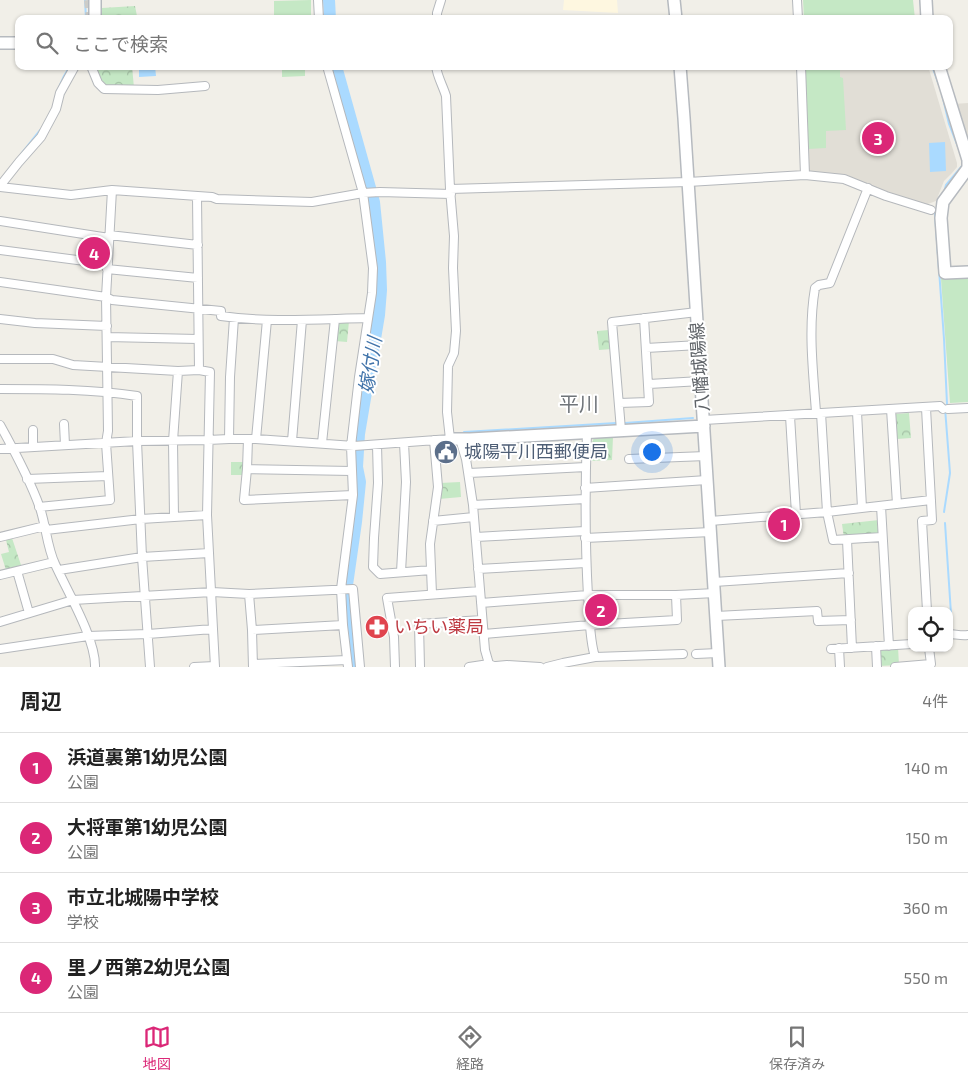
<!DOCTYPE html>
<html lang="ja">
<meta charset="utf-8">
<style>
:root{--surface:#fff;--page:#f6f6f6;--text:#222;--muted:#767676;--line:#e0e0e0;--accent:#db2777}
body{margin:0;font-family:"Exo 2","Noto Sans JP",sans-serif;background:var(--page);color:var(--text)}
.controls{position:absolute;right:15px;bottom:15px;display:grid;overflow:hidden;border-radius:10px;box-shadow:0 1px 4px #0004}
.controls button{width:45px;height:45px;display:grid;place-items:center;padding:0;border:0;border-bottom:1px solid var(--line);background:var(--surface);color:var(--text);font:25px sans-serif}
.you{position:absolute;left:651px;top:451px;width:18px;height:18px;margin:-12px;border:4px solid #fff;border-radius:50%;background:#1a73e8;box-shadow:0 0 0 8px #1a73e833}
.badge{display:grid;place-items:center;width:32px;height:32px;border-radius:50%;background:var(--accent);color:#fff;font-size:16px;font-weight:700}
.pin{position:absolute;translate:-50% -50%;border:2px solid #fff;box-shadow:0 1px 5px #0006}
.list{margin:0;padding:0;list-style:none}
h2{display:flex;justify-content:space-between;align-items:center;height:65px;margin:0;padding:0 20px;font-size:21px}
h2 small{font-size:16px;font-weight:400;color:var(--muted)}
.list li{display:grid;grid-template-columns:32px 1fr auto;gap:15px;align-items:center;box-sizing:border-box;height:70px;padding:0 20px;border-top:1px solid var(--line)}
.list b{display:block;font-size:19px;white-space:nowrap}
.list p{margin:0;font-size:16px;white-space:nowrap;color:var(--muted)}
.list em{font-size:16px;font-style:normal;color:var(--muted)}
.icon{flex:none;width:28px;height:28px;fill:none;stroke:currentColor;stroke-width:2;stroke-linecap:round;stroke-linejoin:round}
.map{position:relative;flex:none;width:968px;height:667px;overflow:hidden}
.search{position:absolute;background:var(--surface);box-shadow:0 1px 4px #0004;left:15px;right:15px;top:15px;height:55px;display:flex;align-items:center;gap:12px;box-sizing:border-box;padding:0 18px;border-radius:10px;color:var(--muted);font-size:19px}
.sheet{height:345px;background:var(--surface)}
nav{display:flex;justify-content:space-around;align-items:center;box-sizing:border-box;height:70px;border-top:1px solid var(--line);background:var(--surface);font-size:14px;color:var(--muted)}
nav a{display:grid;justify-items:center;gap:2px}
nav .on{color:var(--accent)}
.map>svg:first-child{display:block}
</style>
<div class="map">
<svg width="968" height="667" viewBox="0 0 968 667">
<defs>
<pattern id="park-crowns" width="20" height="18" patternUnits="userSpaceOnUse" patternTransform="scale(1.25)"><rect width="20" height="18" fill="#c5e8c5"/><path d="M2 6a3 3 0 1 1 6 0M12 15a3 3 0 1 1 6 0" fill="none" stroke="#a3c0a4"/></pattern>
</defs>
<rect width="100%" height="100%" fill="#f1efe8"/>
<path fill="#fef7e0" d="M564 0H617L618 13 563 10Z"/>
<path fill="#e1ded6" d="M803 66H928L957 163V167L952 173 944 181 936 201 925 205 810 172 807 170Z
M968 103V146L953 104Z"/>
<path fill="url(#park-crowns)" d="M135 6 137 16 136 19H101L102 8Z
M95 66H132L134 88 103 85Z
M91 240 105 242V259L83 257 84 248H89Z
M341 321H349L347 342 335 341 336 325Z
M609 330 612 349 599 350 597 331Z
M909 413 911 438 897 439 896 414Z
M613 437 612 460 590 461 591 444 594 438Z
M231 462H245V475H231Z
M460 482 461 497 439 499 440 483Z
M797 517V529L772 530 771 518Z
M879 520 880 532 877 535 844 538 842 524Z
M12 538 21 565 6 570 1 554 9 552 6 540Z
M594 599H610V621H594L592 618 591 602Z
M898 647 899 665 879 666 878 649Z"/>
<path fill="#c5e8c5" d="M311 0V19H274V1Z
M803 0H913L915 19H804Z
M282 66H305V76L282 77Z
M805 66H840V77L843 78 846 130 826 131V148L808 149Z
M968 277V402L950 403 941 279Z"/>
<path fill="#aadaff" d="M139 66H155L156 76 139 77Z
M945 142 946 171 930 172 929 143Z"/>
<g fill="none" stroke-linecap="round" stroke-linejoin="round">
<path stroke="#aadaff" stroke-width="2" d="M85 0 86 19
M920 0 921 6
M932 66 939 85
M57 92 64 76 70 66
M942 94 949 124 960 152
M21 154 40 130
M944 192 946 185 962 166V163
M937 208 935 214 944 339 947 404 945 408 950 473 944 512
M625 423 693 418
M464 432 616 423
M945 523 952 629"/>
<path stroke="#aadaff" stroke-width="12" d="M329 0 330 19
M336 66 374 202 380 262 381 290 379 315 359 434 357 467 360 482 356 522 346 592 354 667"/>
<path stroke="#ccccc8" stroke-width="8" stroke-dasharray="8 4" stroke-linecap="butt" d="M88 0 90 19"/>
<g stroke="#b5b8bc" stroke-width="10">
<path id="street" d="M318 0 319 19
M797 0 798 19
M437 19V13L441 0
M91 66 98 83 104 89 158 90 205 86
M327 66 363 193 373 268 372 293 359 377 351 446 353 495 341 589 343 625 348 667
M801 66 805 175
M0 186 19 162 41 137 56 109 60 93 75 66
M0 187 71 195 112 190 212 197 217 199 312 202 363 193 380 192 451 194
M450 189 688 182 805 175 844 179 886 196 931 210
M0 221 109 238
M109 235 198 245
M0 250 108 264
M107 269 198 278
M0 282 106 297 112 300 221 311V316C270 323 319 319 368 318
M0 319 35 323 107 326
M107 337 198 339
M646 348 699 345
M0 359H53L73 365 178 371 199 370 197 197
M199 370 210 372 207 515 215 667
M649 384 701 381
M0 389C46 389 92 389 137 396V441L142 557 150 667
M619 403 649 402 644 318
M926 408 932 520 922 521 927 611
M891 409 897 504
M948 409 968 408
M816 412C813 371 808 328 815 288L819 285 830 283 868 188
M857 412 862 508
M821 413 827 512 833 540 882 537
M790 416 796 514
M704 420 940 406 943 409
M64 424 65 445
M0 425C15 452 30 480 40 508 46 526 47 547 55 564 67 591 96 639 95 667
M33 430V447
M621 430 612 322 697 312
M229 439 230 377 234 318
M248 439 247 469 244 500 353 495
M256 439 267 320
M460 439 466 459 473 505 485 650 489 664 496 667
M292 441 302 320
M322 443 335 319
M377 445 378 483 374 538 373 567 380 574 431 570
M0 449 137 441 208 440 229 439H256L354 446 450 439 447 412 448 366 454 353 456 331 453 268 454 236 450 189 446 96C443 86 437 76 436 66
M629 459 706 456
M247 469 352 471
M469 473 586 467
M27 479 108 476
M585 488 707 480
M473 505 585 499
M881 506 889 646
M39 507 110 500 106 443 108 431 106 297 112 190
M174 517 173 441 178 371
M433 521 474 517
M710 521 827 512 931 500
M46 530 141 519 207 515
M0 537 45 526
M476 537 585 531
M585 538 711 532
M847 540 852 648
M478 569 586 563
M59 570 142 557 209 553
M17 571 29 613
M401 572 406 482 404 443
M0 575 54 562
M714 582 849 573
M249 594 252 630 253 667
M432 594 430 544 438 487 434 440
M481 603 588 595H676L715 593
M716 616 817 611 818 621 851 620
M0 622 73 600 212 592 249 594 353 589 360 667
M252 630 343 625
M484 634 590 625 677 620 676 595
M949 634C955 634 961 636 968 635
M876 646 877 667
M839 648 840 667
M0 649 88 636 148 634 213 629
M831 649 912 644
M696 654 718 653
M595 657 683 654
M253 664 347 660
M496 666 507 665 540 667
M194 667 215 666
M395 667 394 637 387 598 480 591
M420 667 419 624 482 620
M469 667 489 664
M547 667 563 663 595 657C589 638 590 616 588 596 585 542 585 487 587 432
M895 667 931 664 929 648"/>
</g>
<g stroke="#b6babf" stroke-width="14">
<path id="secondary" d="M95 0V19
M674 0 676 19
M926 0 927 19
M0 43H19
M680 66 684 118 719 667
M939 66 968 160
M968 161V168L943 202 941 218 945 273 968 272
M450 439H470L704 426"/>
</g>
<use href="#street" stroke="#fff" stroke-width="8"/>
<use href="#secondary" stroke="#fff" stroke-width="11"/>
</g>
<defs>
<g id="civic-disc" transform="scale(1.25)"><circle r="9.5" fill="#5c6f8a" stroke="#fff"/><path d="M-.6-6.5H3V-4.5H.6V-3L4-1V1h2V6H-6V1h2V-1L-.6-3ZM-1.2 2.5V6h2.4V2.5Z" fill="#fff"/></g>
<g id="pharmacy-disc" transform="scale(1.25)"><circle r="9.5" fill="#e0444e" stroke="#fff"/><path d="M-2-6h4v4h4v4h-4v4h-4v-4h-4v-4h4Z" fill="#fff"/></g>
</defs>
<g fill-rule="evenodd">
<use href="#civic-disc" x="446" y="452"/>
<use href="#pharmacy-disc" x="377" y="627"/>
</g>
<g text-anchor="middle" stroke-width="4" stroke-linejoin="round" paint-order="stroke">
<g font-size="18" fill="#5f6368" stroke="#fff">
<text transform="translate(700 367) rotate(-94)" y="6">八幡城陽線</text>
</g>
<g font-size="18" fill="#4e5e75" stroke="#fff" text-anchor="start">
<text x="464" y="458">城陽平川西郵便局</text>
</g>
<g font-size="18" fill="#be3a42" stroke="#fff" text-anchor="start">
<text x="394" y="633">いちい薬局</text>
</g>
<g font-size="19" font-style="italic" fill="#4174aa" stroke="#fff">
<text transform="translate(370 365) rotate(-81)" y="7">嫁付川</text>
</g>
<g font-size="20" fill="#70757a" stroke="#fff">
<text x="579" y="411">平川</text>
</g>
</g>
</svg>
<div class="controls">
<button><svg class="icon" aria-label="locate" viewBox="0 0 24 24"><circle cx="12" cy="12" r="6"/><path d="M12 2v4M12 18v4M2 12h4M18 12h4"/></svg></button>
</div>
<div class="you"></div>
<div class="pin badge" style="left:784px;top:524px">1</div>
<div class="pin badge" style="left:601px;top:610px">2</div>
<div class="pin badge" style="left:878px;top:138px">3</div>
<div class="pin badge" style="left:94px;top:253px">4</div>
<div class="search"><svg class="icon" aria-label="search" viewBox="0 0 24 24"><circle cx="10" cy="10" r="6"/><path d="M15 15l6 6"/></svg>ここで検索</div>
</div>
<section class="sheet">
<h2>周辺<small>4件</small></h2>
<ul class="list">
<li><span class="badge">1</span><div><b>浜道裏第1幼児公園</b><p>公園</p></div><em>140 m</em></li>
<li><span class="badge">2</span><div><b>大将軍第1幼児公園</b><p>公園</p></div><em>150 m</em></li>
<li><span class="badge">3</span><div><b>市立北城陽中学校</b><p>学校</p></div><em>360 m</em></li>
<li><span class="badge">4</span><div><b>里ノ西第2幼児公園</b><p>公園</p></div><em>550 m</em></li>
</ul>
</section>
<nav>
<a class="on"><svg class="icon" aria-label="map" viewBox="0 0 24 24"><path d="M3 6l6-2 6 2 6-2v14l-6 2-6-2-6 2zM9 4v14M15 6v14"/></svg>地図</a>
<a><svg class="icon" aria-label="directions" viewBox="0 0 24 24"><path d="M12 3l9 9-9 9-9-9zM9 14v-3h6M13 9l2 2-2 2"/></svg>経路</a>
<a><svg class="icon" aria-label="saved" viewBox="0 0 24 24"><path d="M7 4h10v16l-5-4-5 4z"/></svg>保存済み</a>
</nav>
